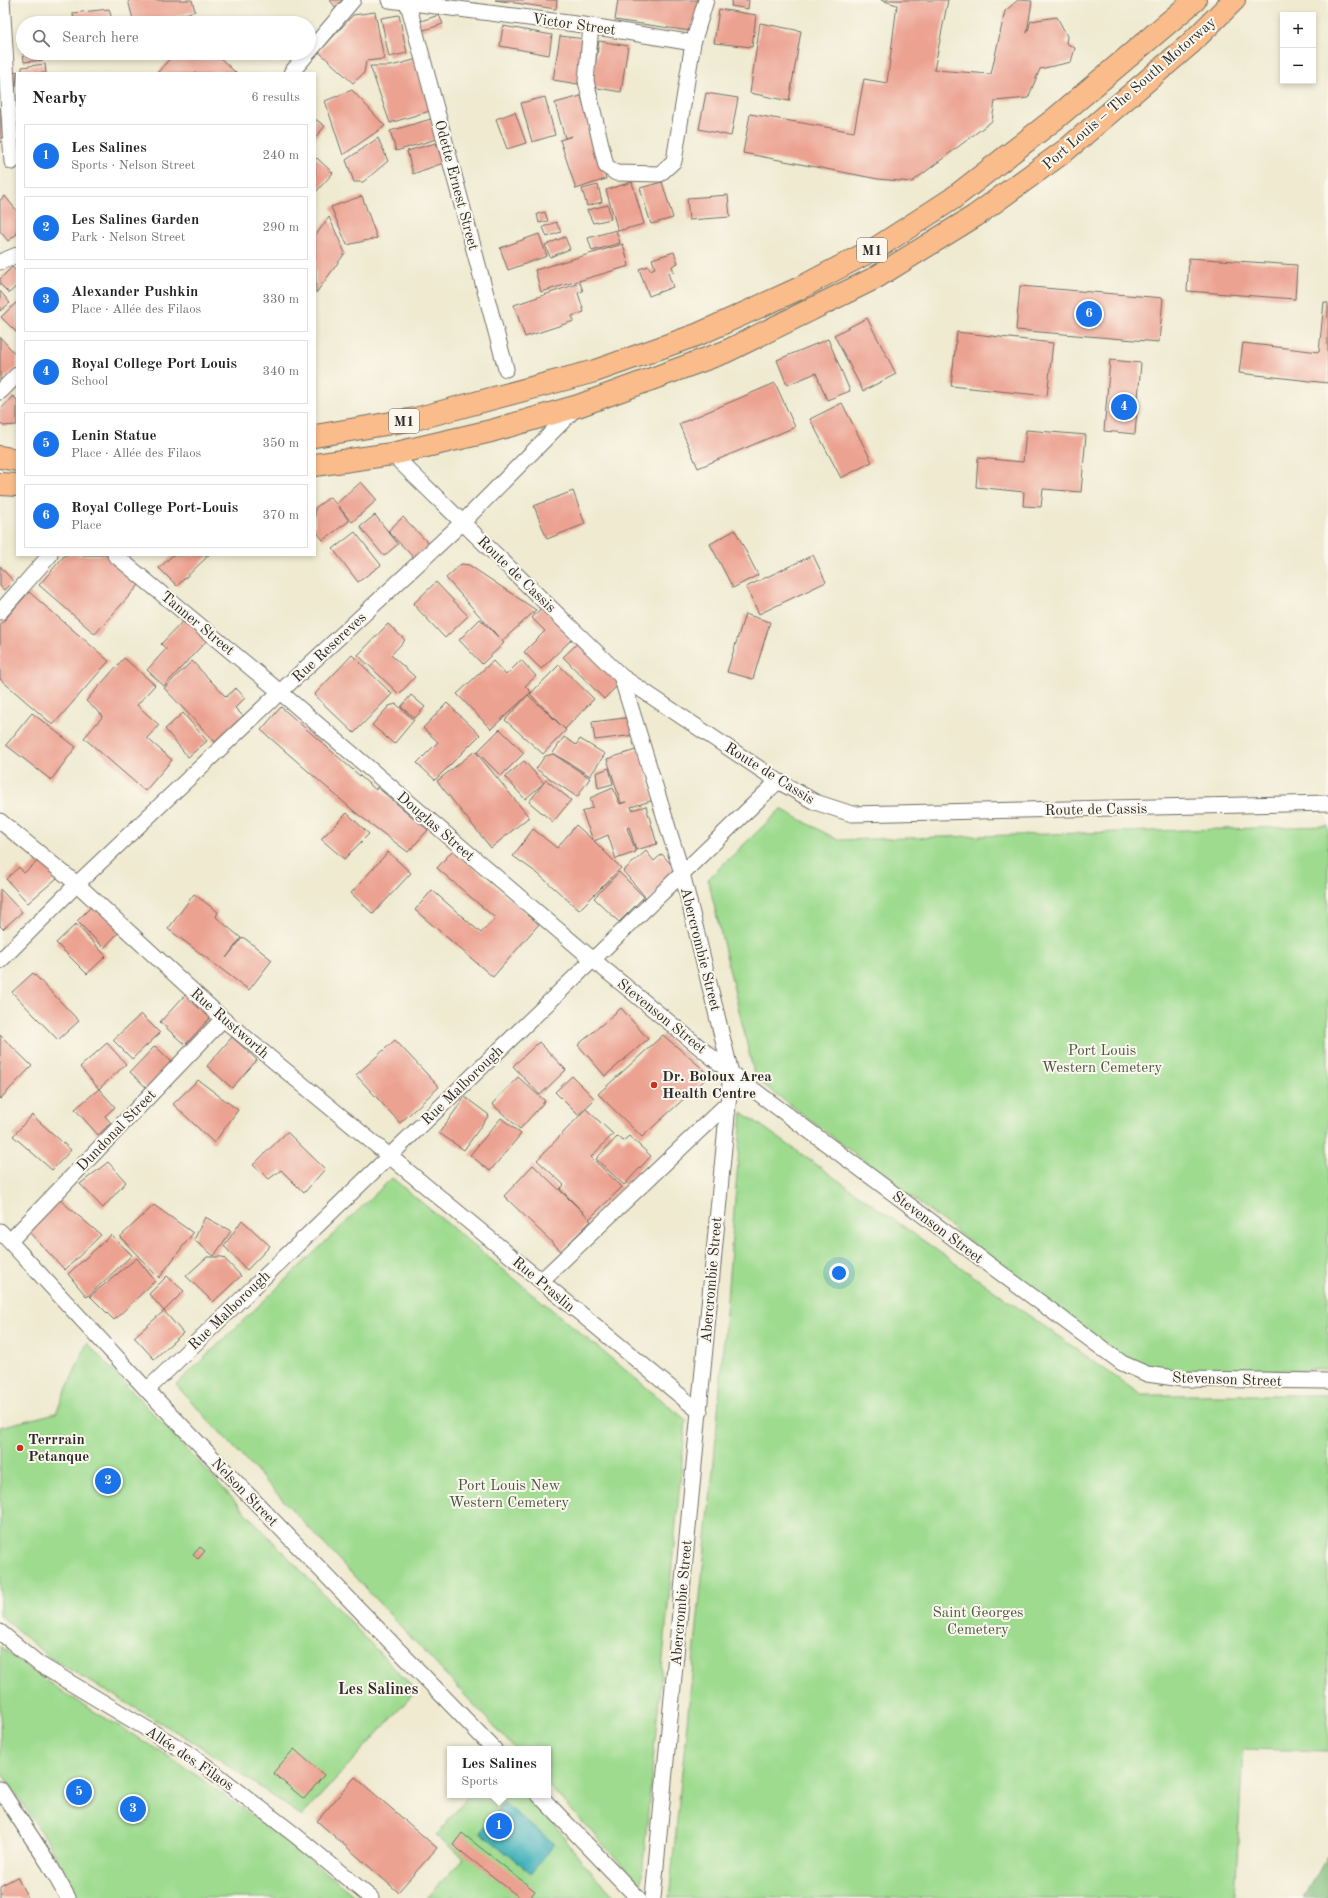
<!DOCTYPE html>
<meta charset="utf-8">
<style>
:root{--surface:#fff;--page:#f6f6f6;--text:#222;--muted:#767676;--line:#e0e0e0;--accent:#1a73e8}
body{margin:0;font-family:"Old Standard TT",serif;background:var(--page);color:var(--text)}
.controls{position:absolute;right:12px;top:12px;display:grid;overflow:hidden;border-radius:0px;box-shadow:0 2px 6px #0003}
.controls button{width:36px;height:36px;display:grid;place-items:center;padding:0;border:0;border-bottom:1px solid var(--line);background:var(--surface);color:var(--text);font:20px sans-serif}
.you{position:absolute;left:839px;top:1273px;width:14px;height:14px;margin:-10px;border:3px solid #fff;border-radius:50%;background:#1a73e8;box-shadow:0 0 0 6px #1a73e833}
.badge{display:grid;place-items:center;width:26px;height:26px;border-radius:50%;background:var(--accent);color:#fff;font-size:13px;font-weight:700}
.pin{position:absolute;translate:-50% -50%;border:2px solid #fff;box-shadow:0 1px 4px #0006}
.popup{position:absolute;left:447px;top:1746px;width:104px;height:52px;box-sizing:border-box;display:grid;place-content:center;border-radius:0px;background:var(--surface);filter:drop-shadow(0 1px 3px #0005);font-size:13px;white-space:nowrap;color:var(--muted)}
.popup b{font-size:15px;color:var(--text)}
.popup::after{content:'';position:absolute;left:50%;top:100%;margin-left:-8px;border:8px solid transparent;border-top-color:var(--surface)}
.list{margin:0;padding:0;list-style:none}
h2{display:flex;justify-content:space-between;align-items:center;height:52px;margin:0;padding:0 16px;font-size:17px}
h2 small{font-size:13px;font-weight:400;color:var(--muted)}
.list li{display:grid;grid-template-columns:26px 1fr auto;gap:12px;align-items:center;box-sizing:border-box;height:64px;margin:0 8px 8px;padding:0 8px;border:1px solid var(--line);border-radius:0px}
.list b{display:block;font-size:15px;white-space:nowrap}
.list p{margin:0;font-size:13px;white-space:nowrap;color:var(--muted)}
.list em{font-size:13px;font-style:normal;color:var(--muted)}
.icon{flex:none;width:22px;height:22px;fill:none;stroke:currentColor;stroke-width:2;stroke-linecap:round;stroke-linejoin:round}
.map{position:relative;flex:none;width:1328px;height:1898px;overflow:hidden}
.search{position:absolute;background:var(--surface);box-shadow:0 2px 6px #0003;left:16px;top:16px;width:300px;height:44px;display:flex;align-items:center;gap:10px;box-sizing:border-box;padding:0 14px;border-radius:22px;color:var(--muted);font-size:15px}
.panel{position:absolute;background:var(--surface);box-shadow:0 2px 6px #0003;left:16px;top:72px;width:300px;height:484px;border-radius:0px}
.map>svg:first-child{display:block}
</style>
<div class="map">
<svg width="1328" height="1898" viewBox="0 0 1328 1898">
<rect width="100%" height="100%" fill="#fbf7ec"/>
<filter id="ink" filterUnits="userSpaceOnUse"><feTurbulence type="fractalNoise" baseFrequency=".025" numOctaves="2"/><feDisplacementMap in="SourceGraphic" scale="8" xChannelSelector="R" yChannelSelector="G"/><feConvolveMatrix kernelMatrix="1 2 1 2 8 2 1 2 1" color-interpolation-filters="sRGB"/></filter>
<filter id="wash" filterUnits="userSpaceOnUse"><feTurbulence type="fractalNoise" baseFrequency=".012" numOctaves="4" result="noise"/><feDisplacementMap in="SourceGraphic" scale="16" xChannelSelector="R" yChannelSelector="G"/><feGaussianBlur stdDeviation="0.9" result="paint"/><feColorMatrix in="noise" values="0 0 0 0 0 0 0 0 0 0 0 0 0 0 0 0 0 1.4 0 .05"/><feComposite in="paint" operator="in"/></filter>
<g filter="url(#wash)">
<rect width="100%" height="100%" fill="#efead0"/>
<path fill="#9edb8f" stroke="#64835d" d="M781 809 838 840 1328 826V1369L1141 1372 755 1078 708 879Z
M742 1112 1141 1395H1328V1751L1243 1749 1235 1898H669L714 1461Z
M392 1178 686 1420 641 1885 548 1785V1749H515L176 1385Z
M87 1343 267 1535 416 1691 302 1816 197 1744 50 1658 0 1615V1427L56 1413Z
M0 1646C56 1694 122 1725 183 1766 243 1807 300 1852 357 1898H79L49 1843 0 1771Z
M469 1795H523L549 1817 582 1862 616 1898H426L464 1858 436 1836Z"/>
<path fill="#7ebb7a" stroke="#547352" d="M1328 1856V1898H1304L1326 1857Z"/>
<path fill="#40b0b9" stroke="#366e72" d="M504 1803 555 1844 531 1873 480 1832Z"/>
<g id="blocks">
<path fill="#eca291" d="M128 0H192L195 11 164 20 165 23H134Z
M330 0H342L336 8Z
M495 0H557L556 9Z
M618 0H702L690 31 615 20Z
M732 0H749L748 9 731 6Z
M881 0H948L934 70 991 74 1005 11 1018 0 1032 1 1027 33 1031 21 1057 17 1067 36 1066 43 1075 48 1071 62 1040 69 1028 98 995 101 992 121 912 182 878 179 743 153 750 114 854 132 864 79 887 83 897 5Z
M109 9 113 23H74L73 13Z
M719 9 756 15 752 47 714 43Z
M375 12 384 59 366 61 364 73 353 83 319 52 353 15Z
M399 15 407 53 389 57 381 18Z
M439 15 443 24 421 31 418 22Z
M760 23 801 31 789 101 750 93Z
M503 26 552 35 549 55 500 46Z
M560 36 585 39 578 84 553 80Z
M599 41 628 46 621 92 592 87Z
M23 53H42L43 60 24 62Z
M175 53H215L236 73H157Z
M418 59 433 110 390 123 370 66H391Z
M45 64 46 73H17L16 87 13 72 22 71V67Z
M352 90 385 126 343 155 325 101Z
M706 93 738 98 731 136 699 129Z
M581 96 606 179 576 189 560 140 572 136 565 138 555 103Z
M545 97 555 135 532 142 521 103Z
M0 108 2 109 3 141 0 143Z
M515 112 526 143 507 149 496 119Z
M315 119 325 126 315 138Z
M431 119 437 139 396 151 390 131Z
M378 138 388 161 363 182H354L346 160Z
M436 143 443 163 413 174 407 151Z
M317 158 333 173 315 193V160Z
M632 182 644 224 618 231 606 190Z
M662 182 673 218 651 224 640 188Z
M598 185 602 202 587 206 582 189Z
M728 195 730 217 689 220 687 198Z
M5 196 17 211V234L8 241 0 231V200Z
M362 196 377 238 347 245 331 207Z
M608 205 611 219 593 223 587 210Z
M545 212 548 221 539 223 537 214Z
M329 217 345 253 316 293 315 236Z
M556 222 561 232 547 237 543 227Z
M616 230 620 243 592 251 588 238Z
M539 234 547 256 508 270 500 248Z
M565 237 570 249 550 257 545 245Z
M623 244 629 266 541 292 535 270Z
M674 252 678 263 672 266 674 272 668 273 673 287 649 296 639 269 648 266 650 270 655 268 652 259Z
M1189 258 1297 265 1295 299 1187 291Z
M12 267 17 272V286L9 293 0 284V279Z
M580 283 583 291 578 293 584 312 572 316 574 321 525 337 514 305Z
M1020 286 1163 298 1159 342 1016 330Z
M0 291 10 303 0 311Z
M17 302V333L1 317Z
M1324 302 1328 303V383L1239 373 1243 343 1319 352Z
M867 318 896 374 863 391 834 335Z
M957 332 1053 343 1047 396 951 386Z
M0 337 17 356V368L0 382Z
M828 339 850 391 827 400 816 373 787 385 777 360Z
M1110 360 1141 363 1135 434 1104 431Z
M775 383 795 427 698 468 679 424Z
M13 396 17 400V425L3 426 0 423V410Z
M842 403 872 462 841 478 810 419Z
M1026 430 1086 435 1081 492 1043 489 1041 507 1023 506 1024 492 976 487 978 458 1023 462Z
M361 482 377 500 352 522 338 506 349 521 323 540 315 530V508L330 497 336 504Z
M573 491 585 524 547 539 534 506Z
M375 515 398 544 384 556 360 527Z
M403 517 430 545 415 559 388 531Z
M735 530 758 575 733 588 710 544Z
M355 532 381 565 358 582 333 549Z
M65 555H105L139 585 95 634 39 585Z
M173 555H209L177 586 159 568Z
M813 555 826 582 759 614 746 587Z
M461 564 469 565 536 610 502 641 504 643 482 664 459 640 480 619 501 640 446 578Z
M0 566 13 581 4 590 0 586Z
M436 582 468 616 445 638 413 604Z
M29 592 109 661 53 725 0 679V625Z
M542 607 573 638 541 669 524 652 545 631 532 618Z
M745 614 770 622 753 679 727 672Z
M186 618 208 639 164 686 147 670 166 649 161 644Z
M388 624 405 640 391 655 415 677 399 694 358 655Z
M579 642 620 683 604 699 563 657Z
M352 655 392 694 354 733 314 695Z
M124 658 155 685 137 705 159 725 147 738 172 760 145 791 84 738 103 716 86 701Z
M521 660 536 676 525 686 531 692 491 729 457 694 493 661 506 675Z
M192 661 226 697 236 688 245 698 235 708 243 716 215 742 164 688Z
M559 665 594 699 565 729 530 694Z
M411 695 425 707 415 718 401 707Z
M528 695 566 730 543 754 505 720Z
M447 703 480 735 435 780 417 763 438 742 423 728Z
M396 704 414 720 394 744 372 725 389 706Z
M281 707 376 790 377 787 428 830 408 852 356 813 261 730Z
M32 713 76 747 51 780 6 745Z
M183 713 207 741 188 757 165 729Z
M633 717 635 735 595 740 592 722Z
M500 729 524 753 501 776 477 752Z
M564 737 576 745 580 739 605 754 590 776 553 753Z
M639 749 654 800 631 807 632 810 646 806 657 844 636 850 629 827 627 828 636 852 616 859 608 835 594 841 621 868 579 910 537 873 513 856 533 829 557 848 576 825 593 840 582 812 593 807 590 798 613 788 620 804 626 802 621 803 607 759Z
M475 751 529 817 491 848 437 781Z
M553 754 590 778 577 797 536 769 545 756Z
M524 761 544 783 525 799 505 777Z
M609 768 613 784 598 788 596 773Z
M546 780 571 800 553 822 529 802Z
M347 813 369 834 344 859 321 839Z
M453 850 539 924 493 977 415 910 432 890 481 933 495 918 437 868Z
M646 851 654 861 662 854 679 874 648 900 623 871Z
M388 852 411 873 373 914 351 893Z
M40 859 57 878 28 903 6 879 19 867 24 873Z
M619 872 644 897 619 922 594 898Z
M0 889 22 912 3 929 0 926Z
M194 894 218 912 216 917 241 938 226 958 243 937 272 960 249 990 168 929Z
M94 904 121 930 104 948 77 921Z
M76 924 106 956 87 974 56 943Z
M33 973 79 1021 58 1040 12 992Z
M186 994 211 1017 185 1045 160 1022Z
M621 1008 648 1039 605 1076 578 1045Z
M141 1014 160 1033 132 1059 113 1040Z
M0 1035 32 1066 0 1099Z
M663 1035 710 1075 642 1137 598 1094Z
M232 1037 257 1060 232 1088 207 1066Z
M395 1040 439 1087 400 1123 356 1075Z
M539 1042 566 1070 540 1095 513 1066Z
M107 1043 126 1064 99 1089 80 1067Z
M155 1046 174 1064 149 1090 130 1072Z
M572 1076 595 1099 578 1115 555 1092Z
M518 1077 545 1101 520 1129 492 1104Z
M198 1080 238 1110 214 1143 173 1104Z
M99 1089 115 1107 105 1116 111 1123 98 1135 75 1109Z
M465 1097 489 1115 464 1150 439 1133Z
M586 1109 613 1134 591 1157 622 1187 589 1219 591 1221 561 1251 504 1196 533 1165 588 1217 560 1189 564 1185 537 1160Z
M32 1115 71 1150 52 1170 13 1136Z
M501 1118 521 1134 490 1171 470 1155Z
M287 1132 325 1169 304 1193 281 1170 269 1179 253 1165Z
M618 1136 623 1141 629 1136 651 1156 624 1185 596 1159Z
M108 1162 126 1182 103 1208 80 1184Z
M60 1200 101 1235 65 1270 28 1231Z
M154 1205 193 1233 159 1278 120 1237Z
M205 1217 231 1231 214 1256 194 1240Z
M242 1220 270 1246 247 1270 224 1246Z
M111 1235 132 1255 87 1297 68 1274Z
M207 1257H223L241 1276 213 1302 186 1276Z
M137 1258 155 1281 114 1320 90 1296Z
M167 1276 184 1291 164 1311 149 1294Z
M164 1311 183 1333 154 1359 134 1337Z
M200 1547 205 1551 198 1559 193 1555Z
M294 1749 324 1775 304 1799 273 1773Z
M355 1777 437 1848 398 1892 317 1821Z
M462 1833 535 1891 530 1898H520L453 1845Z
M17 1877 28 1898H0V1886Z"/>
</g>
</g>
<g filter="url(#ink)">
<use href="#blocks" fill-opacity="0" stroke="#706e65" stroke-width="1"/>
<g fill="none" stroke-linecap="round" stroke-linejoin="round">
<g stroke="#706e65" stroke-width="17">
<path id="street" d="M2 0 12 162
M389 0 591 26 693 43
M407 0 506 369
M591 26 586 81 606 166 616 173 660 174 674 161 693 43 706 0
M309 52 353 0
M291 73 308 53
M0 262 17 255
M0 392 17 375
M392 454 621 676 778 781 815 802 852 814 1328 803
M115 555 280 692 592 959 731 1073 1122 1363 1147 1374 1182 1379 1328 1381
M0 612 50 555
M621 676 682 873 731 1073 653 1898
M0 821 77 884 223 1019 700 1412
M0 961 77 884 280 692 463 522 576 408
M0 1231 147 1390 494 1749
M10 1241 223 1019
M541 1281 727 1104
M147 1390 778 781
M0 1632 39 1664 194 1757 295 1835 371 1898
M0 1789 49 1864 68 1898
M539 1795 638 1898"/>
</g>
<g stroke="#706e65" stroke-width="24">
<path id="highway" d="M315 436 415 419 595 371 699 334 798 289 878 247 952 199 1056 118 1195 0
M0 457 17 460
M315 465 392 454 491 431 578 406 725 352 875 278 975 216 1066 150 1190 44 1234 0
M0 484 17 485"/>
</g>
<use href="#street" stroke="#fff" stroke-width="15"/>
<use href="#highway" stroke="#f9bc8a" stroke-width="22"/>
</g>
</g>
<g fill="#c8321e" stroke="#fbf7ec" stroke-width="1.5">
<circle cx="654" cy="1085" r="4"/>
<circle cx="20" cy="1448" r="4"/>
</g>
<g text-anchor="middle" stroke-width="4" stroke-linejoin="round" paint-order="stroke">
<g fill="#fbf7ec" stroke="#696865" stroke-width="1">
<rect x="857" y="238" width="30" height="24" rx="3"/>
<rect x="389" y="409" width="30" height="24" rx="3"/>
</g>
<g font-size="14" font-weight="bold" fill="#2b2b2b">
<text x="872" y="255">M1</text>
<text x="404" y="426">M1</text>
</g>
<g font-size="15" fill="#2b2b2b" stroke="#fbf7ec">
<text transform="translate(574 24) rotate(8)" y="5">Victor Street</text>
<text transform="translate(1129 93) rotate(-41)" y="5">Port Louis – The South Motorway</text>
<text transform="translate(457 185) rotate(75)" y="5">Odette Ernest Street</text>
<text transform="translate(517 574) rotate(44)" y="5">Route de Cassis</text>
<text transform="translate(198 623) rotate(40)" y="5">Tanner Street</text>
<text transform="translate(329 647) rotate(-43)" y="5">Rue Resereves</text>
<text transform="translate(770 773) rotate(32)" y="5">Route de Cassis</text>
<text transform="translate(1096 809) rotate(-1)" y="5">Route de Cassis</text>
<text transform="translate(436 826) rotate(41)" y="5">Douglas Street</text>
<text transform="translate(701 949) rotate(76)" y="5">Abercrombie Street</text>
<text transform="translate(662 1016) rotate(39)" y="5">Stevenson Street</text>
<text transform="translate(230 1023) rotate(41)" y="5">Rue Rustworth</text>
<text transform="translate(462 1085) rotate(-44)" y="5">Rue Malborough</text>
<text transform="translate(116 1130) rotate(-46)" y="5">Dundonal Street</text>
<text transform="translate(938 1227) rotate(37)" y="5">Stevenson Street</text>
<text transform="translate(711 1280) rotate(-85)" y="5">Abercrombie Street</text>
<text transform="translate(544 1284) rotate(40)" y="5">Rue Praslin</text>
<text transform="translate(229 1310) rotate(-44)" y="5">Rue Malborough</text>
<text transform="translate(1227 1379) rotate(2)" y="5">Stevenson Street</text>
<text transform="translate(245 1492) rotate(46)" y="5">Nelson Street</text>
<text transform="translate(681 1603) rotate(-85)" y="5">Abercrombie Street</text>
<text transform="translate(190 1758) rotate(34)" y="5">Allée des Filaos</text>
</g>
<g font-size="15" fill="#485744" stroke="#fbf7ec">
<text x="1102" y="1055">Port Louis<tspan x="1102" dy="17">Western Cemetery</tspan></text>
<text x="509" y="1490">Port Louis New<tspan x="509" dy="17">Western Cemetery</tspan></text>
<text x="978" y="1617">Saint Georges<tspan x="978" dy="17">Cemetery</tspan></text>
</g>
<g font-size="15" font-weight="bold" fill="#2b2b2b" stroke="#fbf7ec" text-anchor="start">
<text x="662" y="1081">Dr. Boloux Area<tspan x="662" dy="17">Health Centre</tspan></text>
<text x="28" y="1444">Terrrain<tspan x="28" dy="17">Petanque</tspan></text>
</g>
<g font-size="16" font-weight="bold" fill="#2b2b2b" stroke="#fbf7ec">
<text x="378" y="1694">Les Salines</text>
</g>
</g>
</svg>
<div class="controls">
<button>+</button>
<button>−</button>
</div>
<div class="you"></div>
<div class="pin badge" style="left:499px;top:1826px">1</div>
<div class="popup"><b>Les Salines</b>Sports</div>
<div class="pin badge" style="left:108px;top:1481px">2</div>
<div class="pin badge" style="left:133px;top:1809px">3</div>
<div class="pin badge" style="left:1124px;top:407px">4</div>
<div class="pin badge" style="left:79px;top:1792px">5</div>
<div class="pin badge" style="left:1089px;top:314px">6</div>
<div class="search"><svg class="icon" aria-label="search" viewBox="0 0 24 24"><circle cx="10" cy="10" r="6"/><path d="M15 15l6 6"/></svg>Search here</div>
<section class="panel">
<h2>Nearby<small>6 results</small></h2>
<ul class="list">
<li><span class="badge">1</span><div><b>Les Salines</b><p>Sports · Nelson Street</p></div><em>240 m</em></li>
<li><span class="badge">2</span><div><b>Les Salines Garden</b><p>Park · Nelson Street</p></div><em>290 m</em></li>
<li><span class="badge">3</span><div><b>Alexander Pushkin</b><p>Place · Allée des Filaos</p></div><em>330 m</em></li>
<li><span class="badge">4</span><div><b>Royal College Port Louis</b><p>School</p></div><em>340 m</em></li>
<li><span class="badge">5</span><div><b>Lenin Statue</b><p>Place · Allée des Filaos</p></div><em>350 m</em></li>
<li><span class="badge">6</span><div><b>Royal College Port-Louis</b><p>Place</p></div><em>370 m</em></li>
</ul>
</section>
</div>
